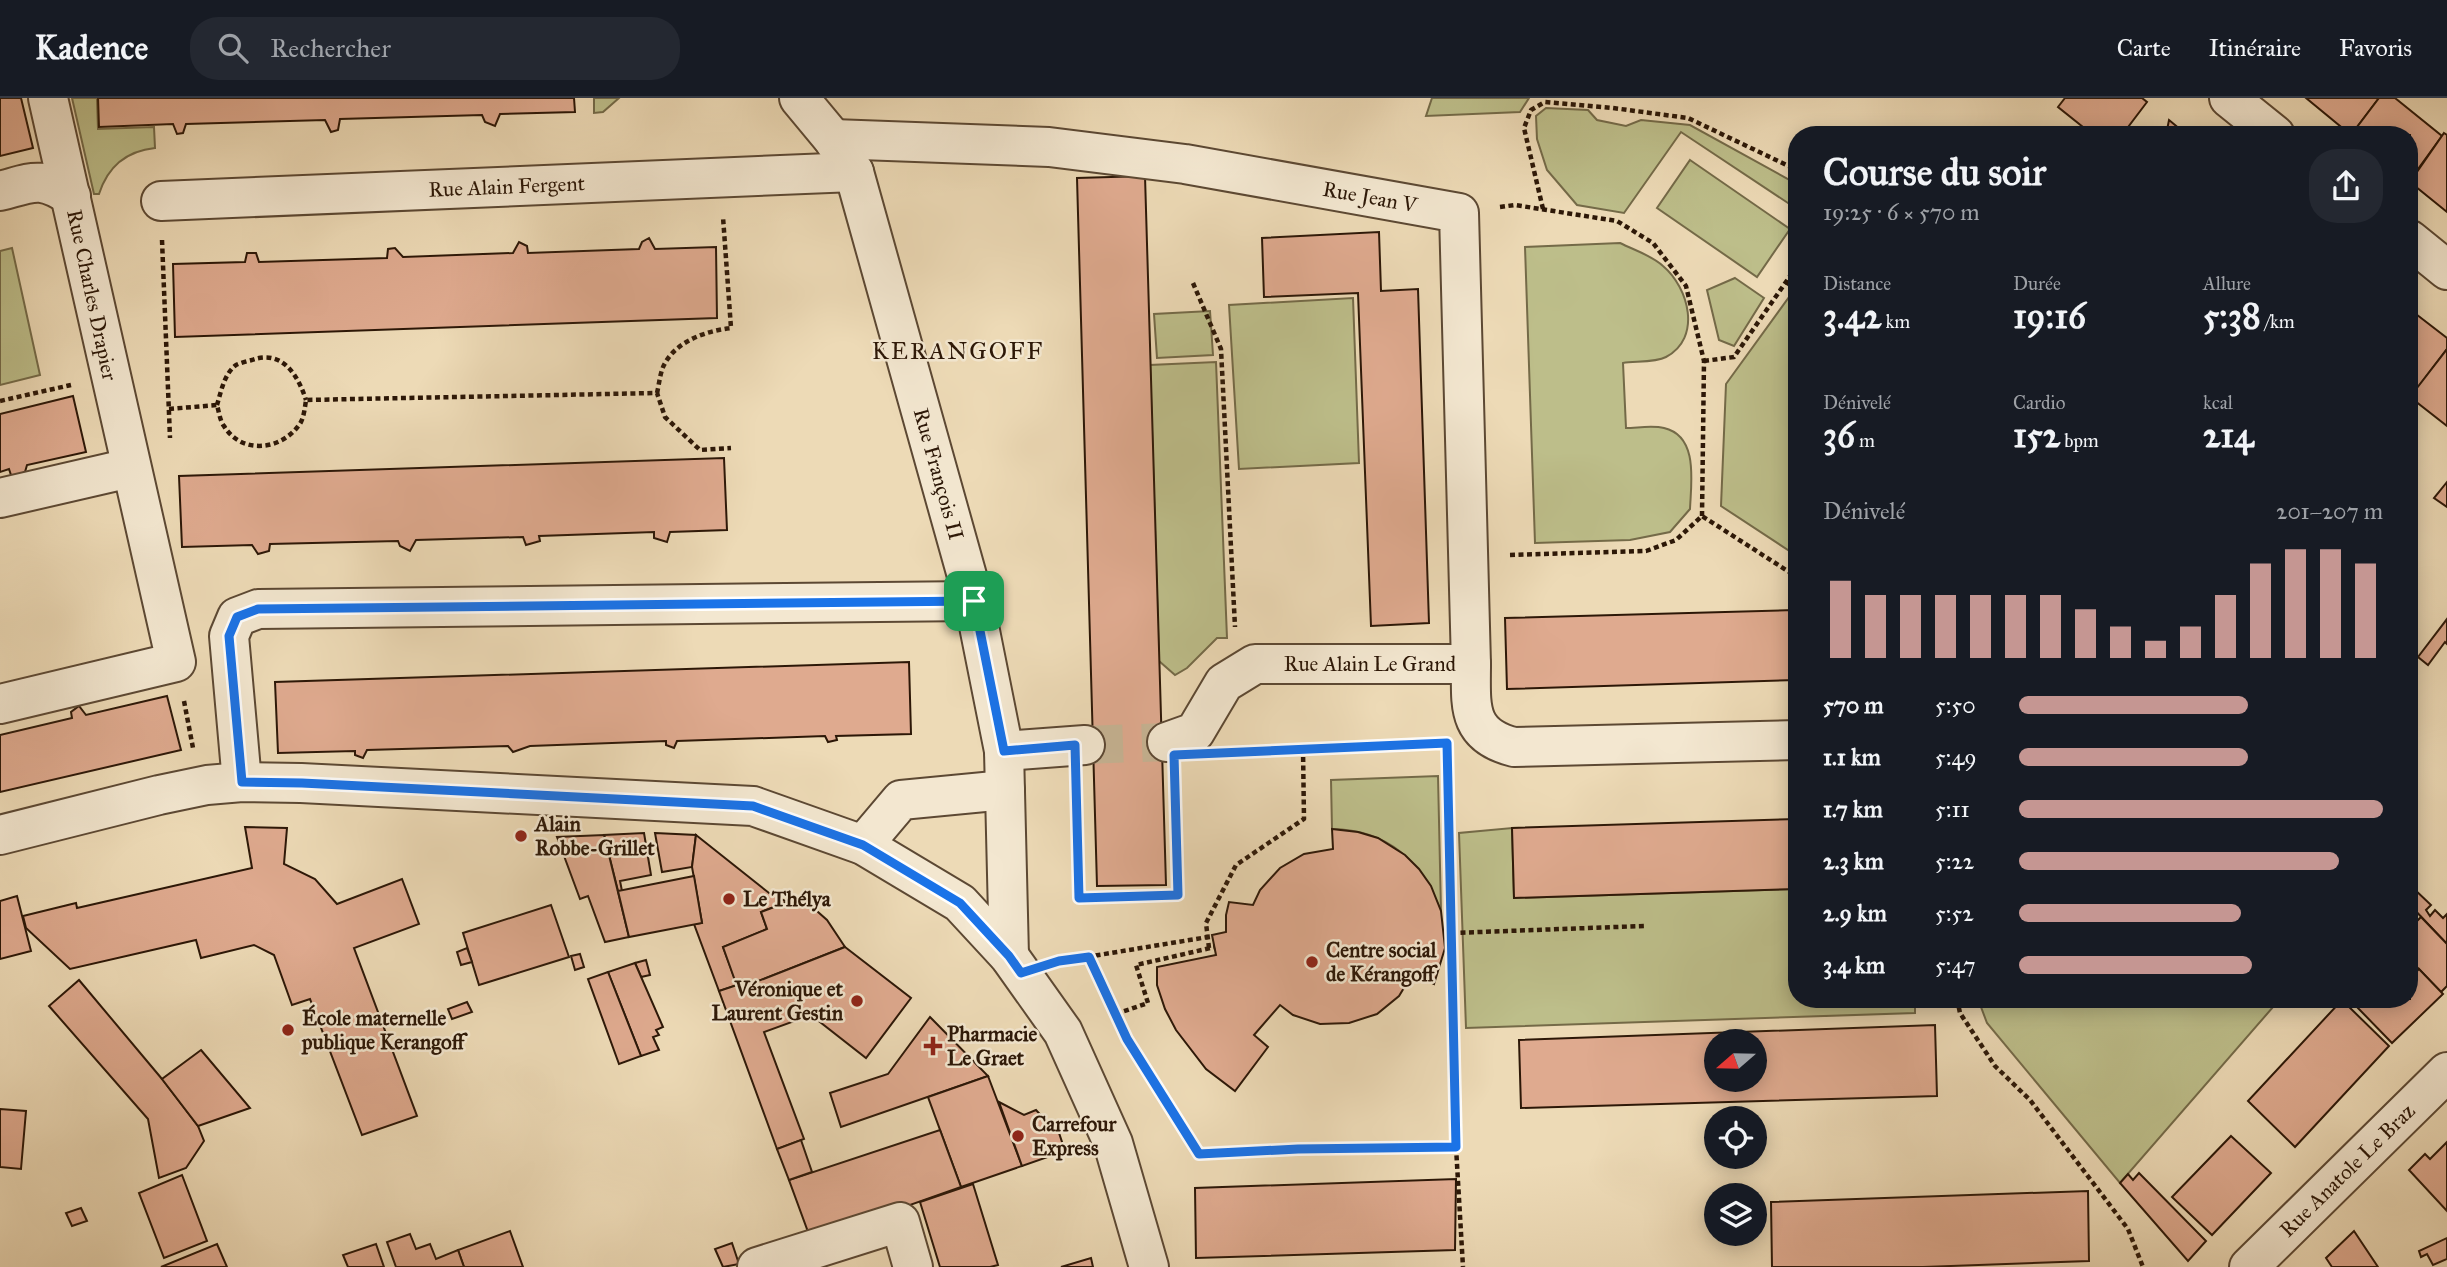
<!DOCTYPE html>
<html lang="fr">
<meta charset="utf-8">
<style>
:root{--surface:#171b24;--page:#242831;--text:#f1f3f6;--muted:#9ea1a6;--line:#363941;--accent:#c59692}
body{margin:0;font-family:"IM FELL Great Primer",serif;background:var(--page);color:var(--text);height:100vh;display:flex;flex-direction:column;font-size:26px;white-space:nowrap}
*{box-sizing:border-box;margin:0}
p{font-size:23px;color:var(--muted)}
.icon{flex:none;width:38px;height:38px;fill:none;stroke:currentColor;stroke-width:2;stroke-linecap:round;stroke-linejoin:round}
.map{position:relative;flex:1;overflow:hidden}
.sheet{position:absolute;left:1788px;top:28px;width:630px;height:882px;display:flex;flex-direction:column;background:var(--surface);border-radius:28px;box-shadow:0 4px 18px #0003}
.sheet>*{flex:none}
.needle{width:46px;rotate:250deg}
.buttons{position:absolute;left:1704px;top:931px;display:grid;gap:14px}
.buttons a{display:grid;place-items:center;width:63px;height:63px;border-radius:50%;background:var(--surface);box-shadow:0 4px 18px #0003;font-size:35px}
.pin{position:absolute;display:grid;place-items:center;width:60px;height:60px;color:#fff;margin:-30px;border-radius:14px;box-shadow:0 4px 10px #0006}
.round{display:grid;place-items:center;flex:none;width:74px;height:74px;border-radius:28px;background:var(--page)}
.summary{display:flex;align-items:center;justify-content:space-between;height:119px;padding:0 35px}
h1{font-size:38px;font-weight:700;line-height:52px}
.metrics{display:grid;grid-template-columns:repeat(3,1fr);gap:10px;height:119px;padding:7px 35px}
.metrics div{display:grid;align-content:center}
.metrics b{font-size:35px;font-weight:700}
.metrics small{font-size:19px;font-weight:400}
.metrics p{font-size:19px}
.chart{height:196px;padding:14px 35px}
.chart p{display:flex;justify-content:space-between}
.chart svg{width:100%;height:126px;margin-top:7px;stroke:var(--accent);stroke-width:6}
ul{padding:0 35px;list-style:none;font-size:23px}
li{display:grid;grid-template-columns:112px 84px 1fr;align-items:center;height:52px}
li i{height:18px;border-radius:9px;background:var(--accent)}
header{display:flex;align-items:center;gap:42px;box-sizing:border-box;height:98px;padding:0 35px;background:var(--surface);border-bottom:2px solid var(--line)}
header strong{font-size:33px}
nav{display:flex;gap:38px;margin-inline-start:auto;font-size:24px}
.search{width:490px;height:63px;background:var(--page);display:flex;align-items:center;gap:18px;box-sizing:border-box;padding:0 24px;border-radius:28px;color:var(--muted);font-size:26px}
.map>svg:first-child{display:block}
.green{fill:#bdbe8a;stroke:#746a48;stroke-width:2}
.building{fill:#dfaa8f;stroke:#2c1707;stroke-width:2;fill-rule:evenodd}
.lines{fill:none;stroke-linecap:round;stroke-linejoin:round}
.minor-tunnel{stroke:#c6b393;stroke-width:38;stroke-dasharray:38 19;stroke-linecap:butt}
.minor-casing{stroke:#5c4833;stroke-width:42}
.path{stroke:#2c1707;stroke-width:4.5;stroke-dasharray:5 3.5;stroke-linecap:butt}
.minor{stroke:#f3e7d0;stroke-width:38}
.route-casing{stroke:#fff;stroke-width:14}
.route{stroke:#1a73e8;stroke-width:9}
.poi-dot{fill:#8f2418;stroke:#f3e7d0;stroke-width:2.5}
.labels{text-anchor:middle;stroke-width:5;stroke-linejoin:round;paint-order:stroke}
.street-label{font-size:21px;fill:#2c1707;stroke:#f3e7d0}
.poi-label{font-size:21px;font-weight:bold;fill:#2c1707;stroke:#f3e7d0;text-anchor:start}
.quarter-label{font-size:24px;letter-spacing:2px;fill:#2c1707;stroke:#f3e7d0}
</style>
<header>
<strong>Kadence</strong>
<div class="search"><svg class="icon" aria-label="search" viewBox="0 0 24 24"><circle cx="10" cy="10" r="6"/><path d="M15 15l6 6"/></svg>Rechercher</div>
<nav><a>Carte</a><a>Itinéraire</a><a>Favoris</a></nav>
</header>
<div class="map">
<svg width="2447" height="1169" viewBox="0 0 2447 1169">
<rect width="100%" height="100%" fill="#eddab6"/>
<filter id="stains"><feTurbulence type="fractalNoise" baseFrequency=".00286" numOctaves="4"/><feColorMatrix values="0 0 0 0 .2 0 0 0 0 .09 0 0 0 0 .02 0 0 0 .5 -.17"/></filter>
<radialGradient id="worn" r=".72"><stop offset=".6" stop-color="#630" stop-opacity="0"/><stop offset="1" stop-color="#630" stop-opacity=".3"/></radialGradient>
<g class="green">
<path d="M72,0H97L98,31L154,29L155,50C126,53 108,68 99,96H94Z"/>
<path d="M594,0H619L603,14L594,15Z"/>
<path d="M1432,0H1529L1520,14L1426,18Z"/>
<path d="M1546,10L1588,12L1597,22L1626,28L1641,22L1690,27L1797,86V111L1681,34L1624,115L1577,107L1547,72L1537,41L1536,18Z"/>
<path d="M1690,62L1790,131L1757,179L1657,110Z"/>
<path d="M1620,145C1634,152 1651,157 1663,168C1689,190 1702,240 1666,259C1655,265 1635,263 1623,265L1626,330C1637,330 1652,327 1664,330C1699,338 1691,385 1690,411L1670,434L1630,442L1535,445L1525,149Z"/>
<path d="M12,150L40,277L0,287V153Z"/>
<path d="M1735,180L1764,200L1734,248L1719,242L1707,192Z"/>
<path d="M1797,188V458L1721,408L1726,286Z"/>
<path d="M1353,200L1359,365L1239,371L1229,207Z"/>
<path d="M1210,213L1213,257L1157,260L1154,216Z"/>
<path d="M1216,264L1227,540H1217L1187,570L1175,577L1159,563L1150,267Z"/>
<path d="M1438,678L1441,813C1420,763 1389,732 1332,731L1331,682Z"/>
<path d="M1512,730L1514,800L1797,791V901H1915V915L1466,930L1459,735Z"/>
<path d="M1978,901H2280L2120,1085L1987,925Z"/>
</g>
<g class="building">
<path d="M0,0H21L33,50L0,58Z"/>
<path d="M98,0H574L575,14L500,16L495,28L485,24L482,17L340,21L338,32L331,34L325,22L186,26L183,35L177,36L173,26L99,29Z"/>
<path d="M2065,0H2142L2147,4L2122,37H2093L2058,9Z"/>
<path d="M2306,0H2379L2351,37Z"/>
<path d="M2379,0H2395L2442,38L2410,82V37H2351Z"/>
<path d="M2169,22L2187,37H2166Z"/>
<path d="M2444,35L2447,37V114L2410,84Z"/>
<path d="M1145,78L1166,787L1097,788L1077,80Z"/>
<path d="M1379,134L1381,193L1418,191L1429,525L1371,528L1358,195L1264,199L1262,140Z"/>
<path d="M649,140L655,151L716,149L717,220L175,239L173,166L245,164L247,155H256L259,164L387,160L388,151L395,150L403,159L513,155L519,144L527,148L528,155L639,151L642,144Z"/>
<path d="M2412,213L2447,240V251L2410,300V216Z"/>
<path d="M2447,251V328L2410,299Z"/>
<path d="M73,298L86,354L27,367L25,374L17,378L11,377L9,371L0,374V316Z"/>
<path d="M724,360L727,432L670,434L667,444L654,440V434L539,438L540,443L526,447L523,439L416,442L410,453L400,448L398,443L270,446L269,453L258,456L252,447L182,449L179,378Z"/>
<path d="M2447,384V409L2434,400Z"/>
<path d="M1794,512L1796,582L1507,591L1505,520Z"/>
<path d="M2447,521V546L2445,544L2428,567L2418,559Z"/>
<path d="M909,564L911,636L836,638L837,642L828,644L825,638L677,643L674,650L666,647V643L530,648L513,654L508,648L367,652L363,660L355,657V653L278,655L275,584Z"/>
<path d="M167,598L181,652L0,694V637L72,620L71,614L79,608L86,617Z"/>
<path d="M1797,721V791L1514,800L1512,730Z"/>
<path d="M245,729L287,730L284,766L315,781L337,806L402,781L419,826L354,850L417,1018L362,1037L310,901L292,907L274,857L254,847L201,860L196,842L70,871L26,830L23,818L76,805L77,810L252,770Z"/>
<path d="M1332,731L1358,734L1378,740L1405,757L1419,771L1431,788L1441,813L1445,850L1434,886L1413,875L1399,898L1377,916L1349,925L1320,926L1293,917L1280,907L1254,937L1268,949L1235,993L1206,971L1176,932L1165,911L1157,887V869L1216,857L1212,837L1226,834V817L1229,804L1253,807L1260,792L1280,770L1304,756L1333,751Z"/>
<path d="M644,735L651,777L620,783L622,793H618L604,737Z"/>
<path d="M655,735L696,737L692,769L662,774Z"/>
<path d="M604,737L629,839L605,844L588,798L580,801L557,739Z"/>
<path d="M696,737L769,795L787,804L761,814L767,831L723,849L737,887L719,893L694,826L702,825L692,769Z"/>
<path d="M694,778L702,825L629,839L618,793Z"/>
<path d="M2412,789L2431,807L2426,812L2430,818L2435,812L2443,820L2447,816V846L2410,807V791Z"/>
<path d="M17,798L31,853L0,861V803Z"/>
<path d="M801,799L827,822L845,849L738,891L723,849L767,831L761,814Z"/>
<path d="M551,807L569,859L479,887L463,835Z"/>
<path d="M2421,819L2447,846V888L2441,894L2410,862V830Z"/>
<path d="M845,849L911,900L866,960L811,917L764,934L804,1041L777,1051L719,893L737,887L738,891Z"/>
<path d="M467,850L472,864L461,867L457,854Z"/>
<path d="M580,856L584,869L575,872L571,858Z"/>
<path d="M646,862L650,877L641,879L635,865Z"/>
<path d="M635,865L663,929L656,932L659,937L653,939L659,952L641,958L608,874Z"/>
<path d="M2419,871L2443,896L2392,945L2355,907L2361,901H2410V872L2414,876Z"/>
<path d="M608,874L641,958L619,966L588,881Z"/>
<path d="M79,882L162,981L198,1028L204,1043L186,1070L159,1080L148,1021L49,908Z"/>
<path d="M2342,902L2389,948L2295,1049L2248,1003Z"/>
<path d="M467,904L472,914L452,921L448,911Z"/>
<path d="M930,919L988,978L841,1029L830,995L888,976Z"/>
<path d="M1935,927L1937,998L1521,1010L1519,942ZM1717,943H1755V982H1717Z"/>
<path d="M201,952L250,1010L198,1028L162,981Z"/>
<path d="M988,978L1022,1068L961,1089L928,999Z"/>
<path d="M999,1004L1024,1017L1036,1012L1048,1025L1055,1023L1065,1053L1022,1068Z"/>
<path d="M0,1011L26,1013L21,1071L0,1069Z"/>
<path d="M940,1032L961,1089L811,1142L789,1082Z"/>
<path d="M2231,1038L2271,1075L2212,1137L2172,1099Z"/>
<path d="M801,1042L812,1074L789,1082L777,1051Z"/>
<path d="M2447,1044V1113L2409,1072L2425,1056L2430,1061Z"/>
<path d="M2139,1075L2206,1143L2188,1163L2120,1085L2128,1076L2133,1082Z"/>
<path d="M182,1077L207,1143L164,1160L139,1095Z"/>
<path d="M1456,1081L1455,1152L1196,1160L1195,1090Z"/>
<path d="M973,1086L998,1167L990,1169H940L920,1104Z"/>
<path d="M2088,1093L2089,1163L1923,1169H1772L1771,1104Z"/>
<path d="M81,1110L87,1123L72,1128L66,1115Z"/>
<path d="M510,1133L523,1169H464L458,1152Z"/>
<path d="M2354,1133L2378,1169H2332L2326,1160Z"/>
<path d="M410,1136L416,1151L430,1146L436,1161L458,1152L464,1169H396L387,1144Z"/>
<path d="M2447,1140V1161L2433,1167L2427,1156L2421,1159L2419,1153Z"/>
<path d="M732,1145L739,1166L723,1169L715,1151Z"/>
<path d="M217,1146L227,1169H161Z"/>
<path d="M376,1146L384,1169H348L343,1157Z"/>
<path d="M1091,1160L1093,1169H1061Z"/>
</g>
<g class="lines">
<path class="minor-tunnel" d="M1085,647L1167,644"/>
<defs>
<g id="minor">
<path id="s1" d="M799,0L833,41L854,74L974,503L1004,653L1009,858"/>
<path d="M2229,0L2275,37"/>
<path id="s2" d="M833,41L1049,49L1185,66L1459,115L1471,566"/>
<path d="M0,93C34,84 40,78 71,98"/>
<path id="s3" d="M161,103L854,74"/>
<path d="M2410,142L2447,172"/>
<path d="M0,400L130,370"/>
<path d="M0,606L176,564L48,0"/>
<path id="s4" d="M1167,644L1195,634L1224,585L1255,566H1471C1471,607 1466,637 1514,649L1797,642"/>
<path d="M1004,653L1085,647"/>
<path d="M242,684L229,538L237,519L258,511L974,503"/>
<path d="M0,737L159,697L207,687L242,684L301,685L753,708L863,747L960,805L1009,858L1063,934L1113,1045L1149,1169"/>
<path d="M863,747L901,702L1005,692"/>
<path d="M757,1169L900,1124L913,1169"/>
<path id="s5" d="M2249,1169L2447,974"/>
</g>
</defs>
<use href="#minor" class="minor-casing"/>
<g class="path">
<path d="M1500,109L1515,107L1617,123L1653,145L1686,188L1704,263L1702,418"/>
<path d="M1543,111L1524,30L1531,12L1545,4L1613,10L1688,20L1797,72"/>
<path d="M162,142L170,340"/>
<path d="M1786,184L1797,192"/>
<path d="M1193,185L1221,251L1235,529"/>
<path d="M1704,263L1734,259L1797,168"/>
<path d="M657,295C659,287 660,275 664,267C676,243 706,233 731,230L723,119"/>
<path d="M0,303L71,287"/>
<path d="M217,307C221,294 224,276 236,267C240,265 247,263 252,262C282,251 298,277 306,302"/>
<path d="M169,311L217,307C219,314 220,323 224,328C242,358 284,352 301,324C304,318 305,309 306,302L657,295L665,319L700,352L731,350"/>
<path d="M1510,457L1646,453L1676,442L1702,418L1797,479"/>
<path d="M184,603L193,650"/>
<path d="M1229,654L1441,646"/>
<path d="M1076,686L1079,800L1178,797L1174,683"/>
<path d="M1452,835L1644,828"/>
<path d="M1209,850L1206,825L1236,767L1304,721L1303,651"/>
<path d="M1089,859L1127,941L1199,1056L1298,1051L1456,1049L1447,655"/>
<path d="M1062,863L1208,839"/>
<path d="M1957,901L1960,915L1995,968L2030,1002L2128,1131L2143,1169"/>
<path d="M1116,916L1148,905L1136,867L1215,849"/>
<path d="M1456,1049L1463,1169"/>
</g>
<use href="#minor" class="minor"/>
</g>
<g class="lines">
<defs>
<path id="route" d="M974,503L1004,653L1075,647L1079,800L1178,797L1174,657L1447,645L1456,1049L1298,1051L1199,1056L1127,941L1089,859L1059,863L1021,875L1009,858L960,805L863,747L753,708L302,685L242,684L229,538L237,519L258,511Z"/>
</defs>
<use href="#route" class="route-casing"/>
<use href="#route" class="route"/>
</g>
<g class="poi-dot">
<circle cx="521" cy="738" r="7"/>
<circle cx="729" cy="801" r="7"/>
<circle cx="1312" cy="864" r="7"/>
<circle cx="857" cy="903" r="7"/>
<circle cx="288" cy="932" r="7"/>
<path d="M929.5 937.5h7v7h7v7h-7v7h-7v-7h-7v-7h7z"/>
<circle cx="1018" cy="1038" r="7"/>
</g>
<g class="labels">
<g class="street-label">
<text dy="7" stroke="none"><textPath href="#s3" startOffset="346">Rue Alain Fergent</textPath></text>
<text dy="7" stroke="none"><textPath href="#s2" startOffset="541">Rue Jean V</textPath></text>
<text transform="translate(92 197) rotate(78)" y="7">Rue Charles Drapier</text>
<text dy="7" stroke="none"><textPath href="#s1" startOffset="406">Rue François II</textPath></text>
<text dy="7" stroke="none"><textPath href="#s4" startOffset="238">Rue Alain Le Grand</textPath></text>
<text dy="7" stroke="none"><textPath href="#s5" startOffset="138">Rue Anatole Le Braz</textPath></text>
</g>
<g class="poi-label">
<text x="535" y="733">Alain<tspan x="535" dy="24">Robbe-Grillet</tspan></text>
<text x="743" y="808">Le Thélya</text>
<text x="1326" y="859">Centre social<tspan x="1326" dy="24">de Kérangoff</tspan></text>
<text x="843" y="898" text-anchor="end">Véronique et<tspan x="843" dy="24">Laurent Gestin</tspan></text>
<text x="302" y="927">École maternelle<tspan x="302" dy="24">publique Kerangoff</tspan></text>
<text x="947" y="943">Pharmacie<tspan x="947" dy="24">Le Graet</tspan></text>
<text x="1032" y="1033">Carrefour<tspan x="1032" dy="24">Express</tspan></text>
</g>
<g class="quarter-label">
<text x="958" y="261">KERANGOFF</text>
</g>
</g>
<rect width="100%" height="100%" filter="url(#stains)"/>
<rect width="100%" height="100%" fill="url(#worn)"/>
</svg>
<div class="buttons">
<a><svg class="needle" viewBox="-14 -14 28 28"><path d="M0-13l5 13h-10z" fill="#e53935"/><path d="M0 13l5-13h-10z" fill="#9ea1a6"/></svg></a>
<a><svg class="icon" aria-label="locate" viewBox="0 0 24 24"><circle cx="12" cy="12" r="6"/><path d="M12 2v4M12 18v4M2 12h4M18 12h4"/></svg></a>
<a><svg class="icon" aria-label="layers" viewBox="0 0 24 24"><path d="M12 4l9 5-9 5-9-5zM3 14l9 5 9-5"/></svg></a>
</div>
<div class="pin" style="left:974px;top:503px;background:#1e9e55"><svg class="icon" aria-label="arrive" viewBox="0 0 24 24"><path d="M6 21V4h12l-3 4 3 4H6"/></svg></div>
<section class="sheet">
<div class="summary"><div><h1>Course du soir</h1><p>19:25 · 6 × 570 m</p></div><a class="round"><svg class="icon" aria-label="share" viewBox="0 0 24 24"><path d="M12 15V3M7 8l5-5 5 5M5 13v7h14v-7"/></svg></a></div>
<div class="metrics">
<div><p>Distance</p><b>3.42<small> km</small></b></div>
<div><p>Durée</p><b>19:16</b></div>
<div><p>Allure</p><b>5:38<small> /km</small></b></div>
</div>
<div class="metrics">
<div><p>Dénivelé</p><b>36<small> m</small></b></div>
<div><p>Cardio</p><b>152<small> bpm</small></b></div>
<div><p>kcal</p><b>214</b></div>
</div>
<div class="chart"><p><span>Dénivelé</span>201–207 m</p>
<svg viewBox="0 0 160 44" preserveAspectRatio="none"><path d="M5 44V17M15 44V22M25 44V22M35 44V22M45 44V22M55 44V22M65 44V22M75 44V27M85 44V33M95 44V38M105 44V33M115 44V22M125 44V11M135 44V6M145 44V6M155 44V11"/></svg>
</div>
<ul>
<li><b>570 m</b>5:50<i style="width:63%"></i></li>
<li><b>1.1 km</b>5:49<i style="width:63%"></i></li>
<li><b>1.7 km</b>5:11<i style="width:100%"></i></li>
<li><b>2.3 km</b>5:22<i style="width:88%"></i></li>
<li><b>2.9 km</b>5:52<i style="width:61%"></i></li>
<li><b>3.4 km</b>5:47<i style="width:64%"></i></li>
</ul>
</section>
</div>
